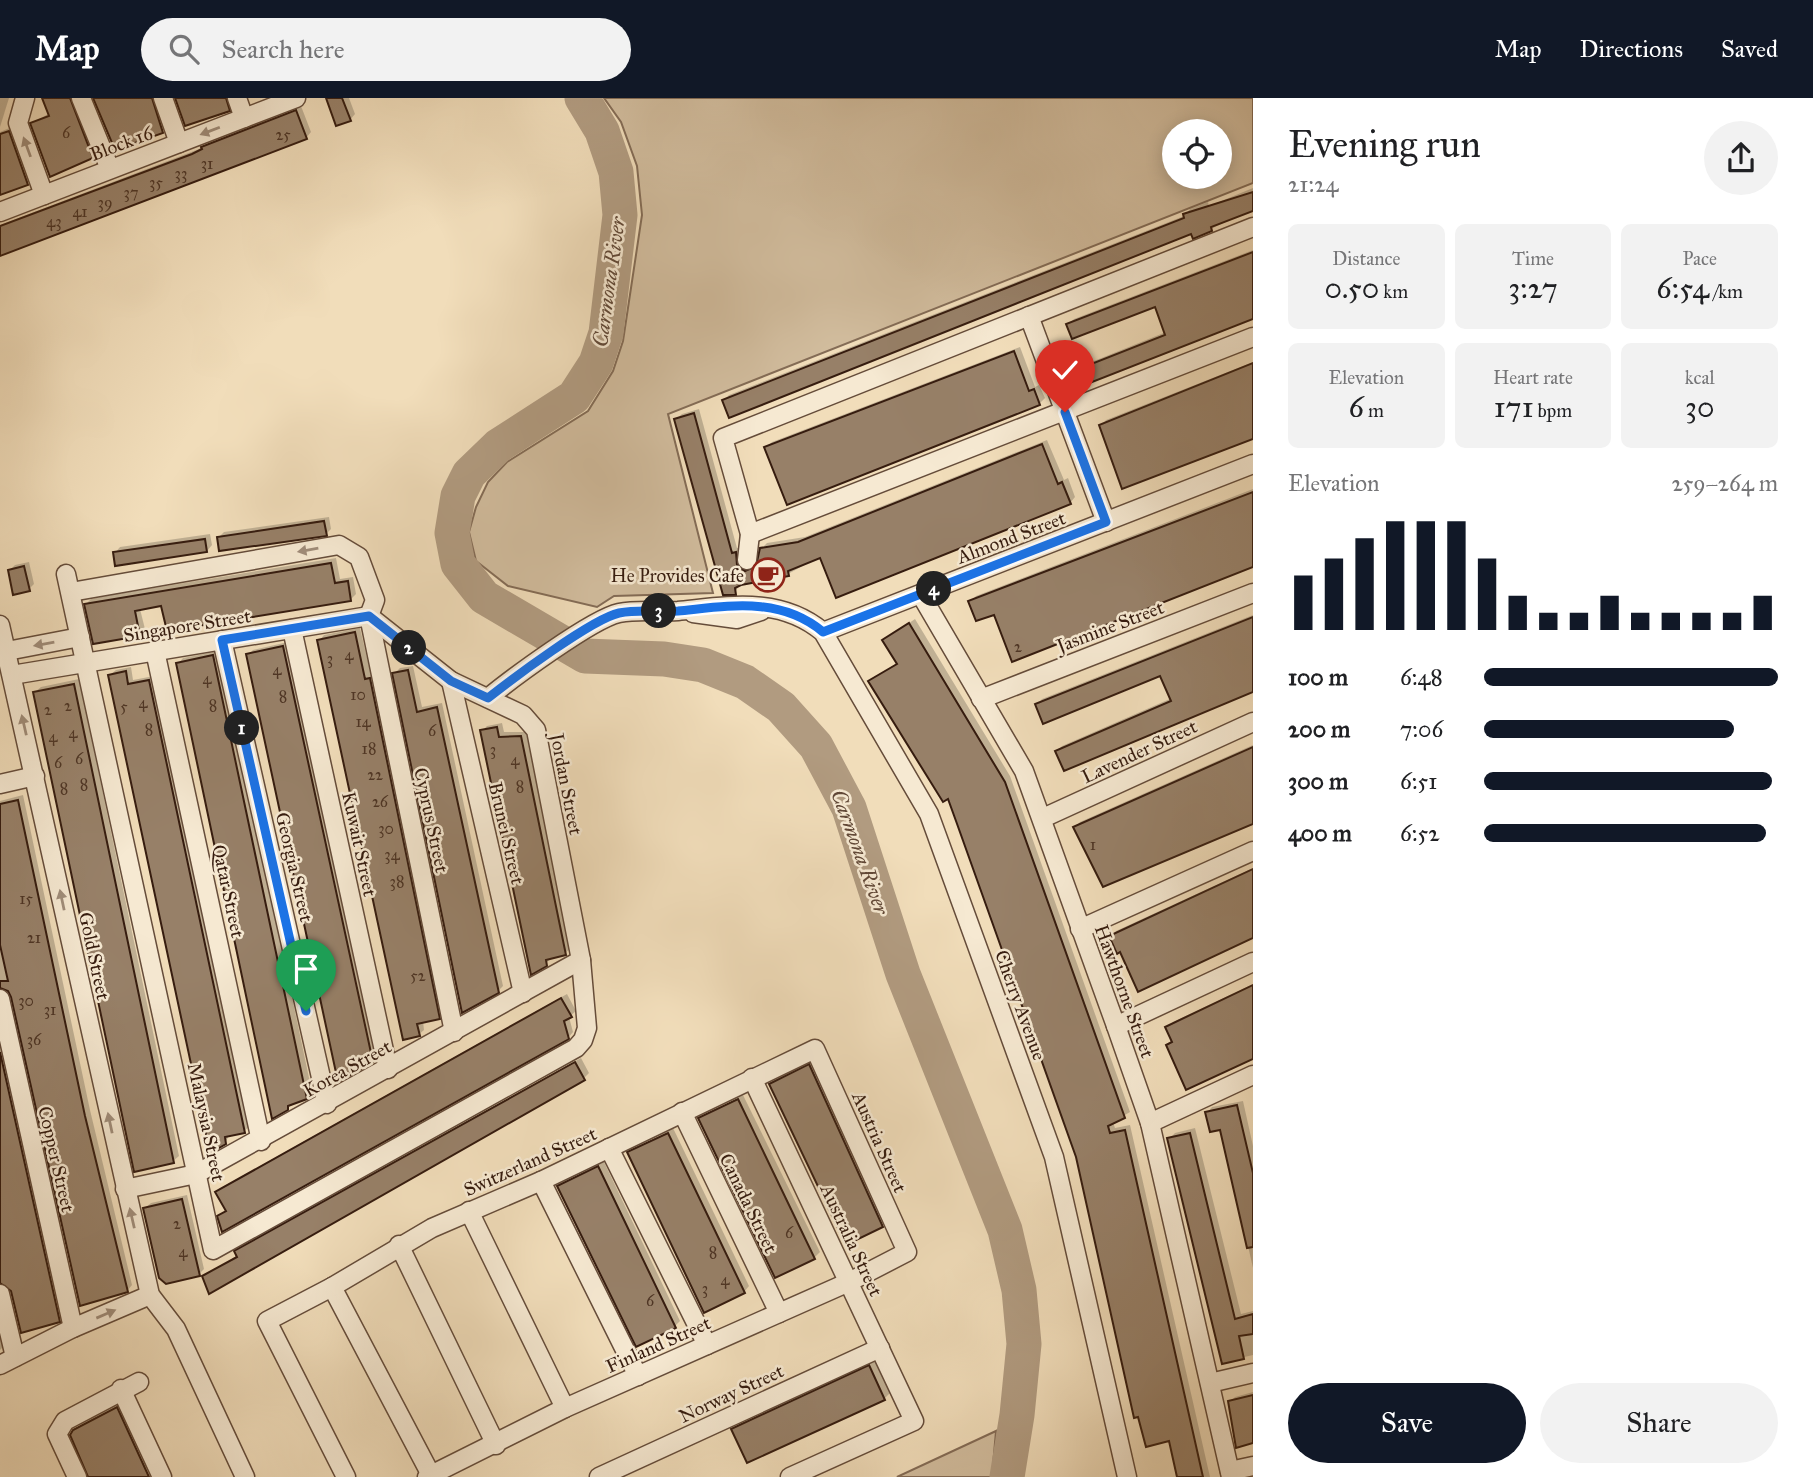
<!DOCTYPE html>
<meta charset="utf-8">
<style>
:root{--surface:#fff;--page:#f2f2f2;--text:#202124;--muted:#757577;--accent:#111827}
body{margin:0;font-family:"IM FELL Great Primer",serif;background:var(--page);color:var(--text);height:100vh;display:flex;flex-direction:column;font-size:26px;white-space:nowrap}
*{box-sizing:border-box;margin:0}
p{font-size:23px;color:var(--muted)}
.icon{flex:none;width:38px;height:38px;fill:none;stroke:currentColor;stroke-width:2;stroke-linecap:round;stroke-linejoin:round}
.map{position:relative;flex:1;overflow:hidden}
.drawer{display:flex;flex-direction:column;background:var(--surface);width:560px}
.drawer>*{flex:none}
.tools{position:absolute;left:1162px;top:21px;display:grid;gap:14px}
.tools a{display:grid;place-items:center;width:70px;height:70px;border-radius:50%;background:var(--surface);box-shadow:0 4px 18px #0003;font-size:35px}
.pin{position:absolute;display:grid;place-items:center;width:60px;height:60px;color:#fff;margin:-72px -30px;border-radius:50% 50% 50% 0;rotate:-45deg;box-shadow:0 0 7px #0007}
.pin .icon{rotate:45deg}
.km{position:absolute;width:35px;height:35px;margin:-18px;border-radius:50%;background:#222;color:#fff;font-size:19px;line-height:35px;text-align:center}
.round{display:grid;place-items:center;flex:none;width:74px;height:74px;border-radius:37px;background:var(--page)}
.overview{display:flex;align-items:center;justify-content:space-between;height:119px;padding:0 35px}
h1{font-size:38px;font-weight:600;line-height:52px}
.stats{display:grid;grid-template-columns:repeat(3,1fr);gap:10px;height:119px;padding:7px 35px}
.stats div{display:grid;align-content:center;border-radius:10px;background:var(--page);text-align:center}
.stats b{font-size:30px;font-weight:600}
.stats small{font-size:19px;font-weight:400}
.stats p{font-size:19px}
.chart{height:196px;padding:14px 35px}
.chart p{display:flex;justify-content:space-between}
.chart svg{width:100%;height:126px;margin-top:7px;stroke:var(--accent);stroke-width:6}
.action{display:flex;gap:14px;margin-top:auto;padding:14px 35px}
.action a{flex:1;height:80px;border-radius:42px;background:var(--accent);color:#fff;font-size:28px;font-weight:600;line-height:80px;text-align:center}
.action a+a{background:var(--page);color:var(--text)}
ul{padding:0 35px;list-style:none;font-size:23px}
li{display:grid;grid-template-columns:112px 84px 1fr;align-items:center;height:52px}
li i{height:18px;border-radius:9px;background:var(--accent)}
header{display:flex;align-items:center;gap:42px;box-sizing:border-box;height:98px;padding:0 35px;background:var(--accent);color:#fff}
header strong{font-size:33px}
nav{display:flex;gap:38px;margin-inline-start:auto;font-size:24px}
.search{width:490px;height:63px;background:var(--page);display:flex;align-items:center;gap:18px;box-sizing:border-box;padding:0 24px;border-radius:38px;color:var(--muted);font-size:26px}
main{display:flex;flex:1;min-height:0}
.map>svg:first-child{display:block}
.green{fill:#d1bc9d;stroke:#846c56;stroke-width:2;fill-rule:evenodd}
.shadow{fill:#0003}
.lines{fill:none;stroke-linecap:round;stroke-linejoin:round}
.river{stroke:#b19b80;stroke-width:35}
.building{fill:#978068;stroke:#361c0f;stroke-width:2}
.minor-casing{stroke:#654c3a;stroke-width:21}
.minor{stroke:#f6e9d2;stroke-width:18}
.oneway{fill:#a08d7a}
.route-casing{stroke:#fff;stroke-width:14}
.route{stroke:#1a73e8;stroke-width:9}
.labels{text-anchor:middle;stroke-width:5;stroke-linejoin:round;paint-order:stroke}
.number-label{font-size:16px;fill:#4e3525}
.street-label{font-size:19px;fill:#361c0f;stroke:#f6e9d2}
.poi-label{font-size:19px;fill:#361c0f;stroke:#f6e9d2;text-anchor:end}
.water-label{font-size:21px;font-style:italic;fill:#614837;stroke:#f6e9d2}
</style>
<header>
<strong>Map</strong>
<div class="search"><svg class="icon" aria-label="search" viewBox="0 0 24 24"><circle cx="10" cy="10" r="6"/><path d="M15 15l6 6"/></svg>Search here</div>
<nav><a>Map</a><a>Directions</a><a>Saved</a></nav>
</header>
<main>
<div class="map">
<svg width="1253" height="1379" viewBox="0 0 1253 1379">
<rect width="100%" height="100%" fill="#f1ddba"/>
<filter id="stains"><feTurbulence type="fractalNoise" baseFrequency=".00286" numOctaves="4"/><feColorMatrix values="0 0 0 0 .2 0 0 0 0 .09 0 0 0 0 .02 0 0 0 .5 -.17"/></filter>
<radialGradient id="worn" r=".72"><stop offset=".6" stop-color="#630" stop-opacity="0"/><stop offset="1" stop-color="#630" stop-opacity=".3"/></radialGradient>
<g class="green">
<path d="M604,0H1253V85L668,316L713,495L614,498L597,509L508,488L476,463L469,434L476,409L488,384L507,364L588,313L613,273L623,243L642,117L637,68L621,24ZM1220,33V79H1174V33Z"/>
<path d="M996,1333L992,1379H897Z"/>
</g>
<g class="shadow">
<path d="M0,0H9L0,29Z"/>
<path d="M44,0H76L98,53L92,58L32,25L50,15Z"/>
<path d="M95,0H158L168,28L162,33Z"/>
<path d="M328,0H349L355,16L350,22Z"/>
<path d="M301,8L311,34L306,40L0,156V127L199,51L209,44Z"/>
<path d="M14,28L33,80L27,85L0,96V34Z"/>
<path d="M1253,90V110L1211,131L1191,134L724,302L729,297L1184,118L1190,111L1208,104L1209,108Z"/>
<path d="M1253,152V218L1078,272L1084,267L1166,234L1156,207L1068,226L1074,221Z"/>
<path d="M1020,249L1035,289L1039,287L1045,300L1039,306L766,349L772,344Z"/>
<path d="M1253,264V339L1101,328L1106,322Z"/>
<path d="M699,311L737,450H741L751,469L759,465L761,451L767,445L805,439L1047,342L1064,382L1068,380L1075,399L1070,405L821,458L788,476L740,485L735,495L676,321L682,316Z"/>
<path d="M1253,391V467L995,514L970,504L976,498Z"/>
<path d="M329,419L331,431L326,436L218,440L224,434Z"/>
<path d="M210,436L212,447L207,453L115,455L120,449Z"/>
<path d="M336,460L340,481L353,479L356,496L351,501L163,506L140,511L145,531L139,536L86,506L91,501L117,496Z"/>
<path d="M29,464L34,486L29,491L10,472L15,467Z"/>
<path d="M1253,517V592L1057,653L1062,648L1172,600L1161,576L1037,607L1042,601Z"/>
<path d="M915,521L1010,678L1130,1014L1113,1024L1115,1030L1130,1027L1210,1379H1179L1170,1341L1078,1059L949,698L871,583L898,564L884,542Z"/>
<path d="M360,530L371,577L375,576L444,914L439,919L423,923L424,932L418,937L319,543L324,537Z"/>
<path d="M288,544L378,957L372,963L248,557L253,552Z"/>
<path d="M219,553L312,994L287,1010L178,566L183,560Z"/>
<path d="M413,568L422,609L442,605L503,888L498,893L394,576L400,570Z"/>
<path d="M131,569L133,582L154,578L250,1028L244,1033L230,1036L225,1045L110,577L116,572Z"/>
<path d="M79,581L179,1058L173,1063L35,594L41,589Z"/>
<path d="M502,625L504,634H526L571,850L565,855L551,859L546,866L482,633L487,628Z"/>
<path d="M1253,647V724L1075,729L1080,724Z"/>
<path d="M23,697L90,1012L132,1187L127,1193L13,898L5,889H0V703Z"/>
<path d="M1253,770V838L1121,852L1111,839L1116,833Z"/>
<path d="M1253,886V959L1168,948L1173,942L1167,930L1173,924Z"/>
<path d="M567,896L576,913L569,919L573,934L568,940L219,1119L227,1111L217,1094L223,1089Z"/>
<path d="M0,926L65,1217L59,1222L0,1184Z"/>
<path d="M581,960L589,975L584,980L204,1179L238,1157L236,1154L241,1148Z"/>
<path d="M815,962L888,1122L882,1128L771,986Z"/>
<path d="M743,997L820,1154L814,1160L700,1021Z"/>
<path d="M1243,1003L1253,1048V1170L1221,1030L1207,1015L1212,1009Z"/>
<path d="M673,1030L749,1188L744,1194L629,1055Z"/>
<path d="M1195,1030L1241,1216L1253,1213V1257L1223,1264L1169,1041L1175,1035Z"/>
<path d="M604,1064L680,1223L675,1228L559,1088Z"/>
<path d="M187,1097L204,1171L199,1176L145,1110L151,1105Z"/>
<path d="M0,1219L6,1246L0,1252Z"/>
<path d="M875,1263L890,1295L884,1301L733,1331L739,1326Z"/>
<path d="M1253,1294V1343L1230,1304L1235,1299Z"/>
<path d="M125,1301L166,1379H88L89,1375L74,1333L84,1323Z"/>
</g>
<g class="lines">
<path class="river" d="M582,0L602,33L616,74L620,117L606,235L596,265L574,299L498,348L469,376L458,398L452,435L458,466L484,499L585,558L664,561L703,567L745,584L781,609L816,648L849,710L903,876L1005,1132L1019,1192L1024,1246L1017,1317L1007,1379"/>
</g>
<g class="building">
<path d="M42,0H70L93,60L50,79L30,25L49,18Z"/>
<path d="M93,0H152L163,35L115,52Z"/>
<path d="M175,0H226L230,13L185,28Z"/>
<path d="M326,0H342L351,23L336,28Z"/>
<path d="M296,12L307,41L0,158V128L192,56L202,51L201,49Z"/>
<path d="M9,33L28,87L0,97V36Z"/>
<path d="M1253,94V113L1211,129L1212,133L1193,141L1191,136L729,320L722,302L1184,120L1183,116Z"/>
<path d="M1253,154V221L1082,288L1076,272L1165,237L1155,209L1072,241L1066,226Z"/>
<path d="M1014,253L1029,293L1034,291L1040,307L787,407L764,349Z"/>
<path d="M1253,265V341L1122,391L1099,327Z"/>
<path d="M694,315L732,455L736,454L737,467L745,473L756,468L760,450L798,444L1042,346L1058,386L1062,384L1071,406L836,500L820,460L788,473L789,478L741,487L735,490L736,497H723L674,321Z"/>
<path d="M1253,394V469L1012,564L994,517L976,523L968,503Z"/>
<path d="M324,423L327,438L219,453L217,439Z"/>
<path d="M205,441L207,454L115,468L113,454Z"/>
<path d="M331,465L335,485L348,483L351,503L167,533L161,508L135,513L140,538L93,546L84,506Z"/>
<path d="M24,468L30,493L13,497L8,472Z"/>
<path d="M1253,519V594L1064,673L1055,653L1171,603L1160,578L1043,626L1035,606Z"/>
<path d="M909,525L1005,684L1125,1020L1108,1028L1110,1035L1125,1032L1203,1379H1177L1169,1343L1146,1349L1138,1319L1134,1320L1076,1059L956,723L948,701L943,704L868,583L897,566L882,542Z"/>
<path d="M355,534L365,581L370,580L440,921L417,926L420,938L403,942L317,542Z"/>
<path d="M283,548L373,964L338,984L246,556Z"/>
<path d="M213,557L307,1001L288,1008V1012L272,1021L176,565Z"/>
<path d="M408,572L417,614L437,609L499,895L462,915L392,575Z"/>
<path d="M126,573L128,586L149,582L245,1035L225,1039L226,1046L210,1055L108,577Z"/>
<path d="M74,586L174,1065L134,1074L33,594Z"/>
<path d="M497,629L499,639L521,638L566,857L546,862L547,868L531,877L480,632Z"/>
<path d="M1253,649V726L1103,789L1073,729Z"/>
<path d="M18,702L85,1018L128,1194L80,1208L11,899L8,893L0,890V883H8L0,847V706Z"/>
<path d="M1253,771V840L1138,894L1120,854L1117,856L1109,838Z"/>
<path d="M1253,887V961L1186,992L1166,947L1172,944L1165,929Z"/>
<path d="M561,900L572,919L564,923L569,941L222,1134L217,1118L226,1113L215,1094Z"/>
<path d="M0,954L60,1224L21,1235L11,1193L0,1185Z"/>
<path d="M575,964L585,982L209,1196L202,1178L237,1159L234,1153Z"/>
<path d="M809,966L883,1129L846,1147L769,986Z"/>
<path d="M738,1001L815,1161L775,1180L698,1020Z"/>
<path d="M1237,1007L1253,1075V1149L1247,1150L1220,1032L1210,1034L1205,1014Z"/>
<path d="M668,1035L745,1195L704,1215L627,1054Z"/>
<path d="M1190,1035L1235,1221L1253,1216V1236L1239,1238L1244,1261L1222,1266L1167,1040Z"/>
<path d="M598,1068L676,1230L636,1249L557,1088Z"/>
<path d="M182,1101L200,1178L166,1186L159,1180L143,1110Z"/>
<path d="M869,1267L885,1302L747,1365L731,1331Z"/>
<path d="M1253,1297V1345L1236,1350L1228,1303Z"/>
<path d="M117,1309L149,1379H88L70,1337L73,1332Z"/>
</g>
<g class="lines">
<defs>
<g id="minor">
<path d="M25,0L18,25L44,97"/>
<path d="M81,0L110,71"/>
<path d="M163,0L179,45"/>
<path d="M237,0L244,20"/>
<path d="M0,114L296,0"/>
<path d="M1029,218L1106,424"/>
<path d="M750,436L1253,239"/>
<path d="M747,462L750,436L723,340L1253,129"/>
<path d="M66,476L213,1152L576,950L583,942L587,930L581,862L536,632L523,617L451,583L369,518"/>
<path d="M71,494L339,447L359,459L375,502L369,518"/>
<path d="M921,497L1024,673L1116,928L1150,1025L1231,1379"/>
<path d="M693,515L737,521L761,513"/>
<path d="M369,518L454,934"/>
<path d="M0,527L150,1197L176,1231L245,1379"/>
<path d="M292,531L388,971"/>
<path d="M823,534L1253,366"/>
<path d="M222,542L327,1006"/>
<path d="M7,553L80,539"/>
<path d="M155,553L261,1043"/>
<path d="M12,577L369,518"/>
<path d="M451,583L523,895"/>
<path d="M488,600C511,581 592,521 619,515C638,511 659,514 678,513C729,508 780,498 823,534L929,716L1054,1059L1127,1379"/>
<path d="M981,601L1253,495"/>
<path d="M0,686L35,678"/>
<path d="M1043,720L1253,624"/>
<path d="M1080,831L1253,753"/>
<path d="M0,901L73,1230"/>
<path d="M1116,928L1253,864"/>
<path d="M752,980L914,1323L790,1379"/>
<path d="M682,1014L779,1215"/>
<path d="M1150,1025L1253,977"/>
<path d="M609,1050L707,1247"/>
<path d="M541,1083L638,1278"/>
<path d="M125,1091L196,1076L581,862"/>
<path d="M469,1113L565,1310"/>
<path d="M399,1147L496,1347"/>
<path d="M332,1189L431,1377"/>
<path d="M0,1196L15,1259"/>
<path d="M0,1267L73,1230L150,1197"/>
<path d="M1210,1285L1253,1275"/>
<path d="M121,1291L162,1379"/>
<path d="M1230,1373L1253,1368"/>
<path d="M77,1379L57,1336L65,1323L139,1284"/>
<path d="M346,1379L267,1223L332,1189L432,1130L541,1083L815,951L907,1154L849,1184L565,1310L427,1379"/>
<path d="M599,1379L880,1250"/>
</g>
</defs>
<use href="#minor" class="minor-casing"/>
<use href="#minor" class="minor"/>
</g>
<defs><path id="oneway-solid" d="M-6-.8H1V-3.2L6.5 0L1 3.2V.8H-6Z" transform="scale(1.75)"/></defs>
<g class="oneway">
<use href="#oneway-solid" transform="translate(210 33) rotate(159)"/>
<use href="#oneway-solid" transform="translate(27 49) rotate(-110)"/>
<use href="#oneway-solid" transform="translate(308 452) rotate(170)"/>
<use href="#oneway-solid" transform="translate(44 546) rotate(170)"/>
<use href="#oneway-solid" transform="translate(24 627) rotate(-103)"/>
<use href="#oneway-solid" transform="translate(62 802) rotate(-102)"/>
<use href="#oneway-solid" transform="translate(110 1025) rotate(-102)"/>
<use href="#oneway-solid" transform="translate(132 1120) rotate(-103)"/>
<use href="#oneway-solid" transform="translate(106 1216) rotate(-23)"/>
</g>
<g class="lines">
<defs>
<path id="route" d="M306,913L222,542L369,518L451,583L488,600C512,581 592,521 619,515C638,511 659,514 678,513C729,508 780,498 823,534L1106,424L1065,314"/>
</defs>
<use href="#route" class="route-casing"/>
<use href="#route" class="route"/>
</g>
<defs>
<symbol id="cafe-ring" viewBox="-11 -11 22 22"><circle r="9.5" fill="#f6e9d2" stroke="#8f2418" stroke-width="1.5"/><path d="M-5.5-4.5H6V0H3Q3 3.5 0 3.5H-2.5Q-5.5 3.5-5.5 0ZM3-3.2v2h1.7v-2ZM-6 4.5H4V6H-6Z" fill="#8f2418"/></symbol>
</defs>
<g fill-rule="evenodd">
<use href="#cafe-ring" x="749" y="458" width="38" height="38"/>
</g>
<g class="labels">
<g class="number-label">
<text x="66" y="40">6</text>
<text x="283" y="42">25</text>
<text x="207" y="71">31</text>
<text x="181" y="81">33</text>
<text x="156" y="90">35</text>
<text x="131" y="100">37</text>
<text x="105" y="110">39</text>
<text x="80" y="119">41</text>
<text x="54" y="129">43</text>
<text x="1018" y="554">2</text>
<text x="349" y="562">4</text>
<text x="330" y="566">3</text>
<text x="277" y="577">4</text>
<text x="207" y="586">4</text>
<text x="358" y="602">10</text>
<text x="283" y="604">8</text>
<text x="143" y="610">4</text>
<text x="68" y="613">2</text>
<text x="213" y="613">8</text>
<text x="124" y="614">5</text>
<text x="48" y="617">2</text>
<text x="363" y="629">14</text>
<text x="149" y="637">8</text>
<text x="432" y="638">6</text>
<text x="73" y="640">4</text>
<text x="53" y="644">4</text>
<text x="369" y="656">18</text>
<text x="493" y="657">3</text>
<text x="79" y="666">6</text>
<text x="515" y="667">4</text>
<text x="58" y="670">6</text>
<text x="375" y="682">22</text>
<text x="84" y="692">8</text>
<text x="520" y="694">8</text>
<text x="64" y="696">8</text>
<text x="380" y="709">26</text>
<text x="386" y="736">30</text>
<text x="1093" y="752">1</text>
<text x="392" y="762">34</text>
<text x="397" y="789">38</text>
<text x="26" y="806">15</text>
<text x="34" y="845">21</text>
<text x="418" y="883">52</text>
<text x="26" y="908">30</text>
<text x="50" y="917">31</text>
<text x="34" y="947">36</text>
<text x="177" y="1131">2</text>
<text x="789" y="1140">6</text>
<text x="183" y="1159">4</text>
<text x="713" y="1160">8</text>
<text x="725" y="1187">4</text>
<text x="705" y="1196">3</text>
<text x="650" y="1208">6</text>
</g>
<g class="street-label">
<text transform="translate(121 45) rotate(-21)" y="7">Block 16</text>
<text transform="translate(1011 439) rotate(-21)" y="7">Almond Street</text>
<text transform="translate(187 527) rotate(-9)" y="7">Singapore Street</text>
<text transform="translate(1110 528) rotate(-21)" y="7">Jasmine Street</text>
<text transform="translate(1139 653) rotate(-25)" y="7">Lavender Street</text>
<text transform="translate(567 686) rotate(79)" y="7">Jordan Street</text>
<text transform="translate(432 722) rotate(78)" y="7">Cyprus Street</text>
<text transform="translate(507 735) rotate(77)" y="7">Brunei Street</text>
<text transform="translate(360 746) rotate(78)" y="7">Kuwait Street</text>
<text transform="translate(295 769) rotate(77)" y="7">Georgia Street</text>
<text transform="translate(229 793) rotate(78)" y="7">Qatar Street</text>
<text transform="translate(95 858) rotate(78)" y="7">Gold Street</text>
<text transform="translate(1125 893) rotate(70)" y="7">Hawthorne Street</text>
<text transform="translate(1021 907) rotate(70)" y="7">Cherry Avenue</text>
<text transform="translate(347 970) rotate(-29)" y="7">Korea Street</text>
<text transform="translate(207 1024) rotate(78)" y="7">Malaysia Street</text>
<text transform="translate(880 1044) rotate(66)" y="7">Austria Street</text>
<text transform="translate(57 1061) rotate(77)" y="7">Copper Street</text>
<text transform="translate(530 1063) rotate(-24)" y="7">Switzerland Street</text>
<text transform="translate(749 1105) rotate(64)" y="7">Canada Street</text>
<text transform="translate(852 1142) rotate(65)" y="7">Australia Street</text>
<text transform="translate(658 1246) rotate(-24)" y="7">Finland Street</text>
<text transform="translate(731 1295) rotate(-25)" y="7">Norway Street</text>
</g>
<g class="poi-label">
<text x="744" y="484">He Provides Cafe</text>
</g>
<g class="water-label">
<text transform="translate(609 184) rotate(-82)" y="7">Carmona River</text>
<text transform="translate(860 754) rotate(70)" y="7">Carmona River</text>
</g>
</g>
<rect width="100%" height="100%" filter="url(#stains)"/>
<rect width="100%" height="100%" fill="url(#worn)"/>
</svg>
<div class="tools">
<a><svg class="icon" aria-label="locate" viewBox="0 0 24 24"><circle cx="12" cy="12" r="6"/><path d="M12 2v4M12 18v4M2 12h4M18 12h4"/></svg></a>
</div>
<div class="pin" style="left:306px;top:913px;background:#1e9e55"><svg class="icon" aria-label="arrive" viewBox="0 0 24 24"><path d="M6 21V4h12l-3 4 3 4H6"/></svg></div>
<div class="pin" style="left:1065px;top:314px;background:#d93025"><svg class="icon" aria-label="check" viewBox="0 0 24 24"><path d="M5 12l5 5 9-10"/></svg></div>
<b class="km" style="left:242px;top:630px">1</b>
<b class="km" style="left:409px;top:550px">2</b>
<b class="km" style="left:659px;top:513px">3</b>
<b class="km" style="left:934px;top:491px">4</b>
</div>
<section class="drawer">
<div class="overview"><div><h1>Evening run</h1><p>21:24</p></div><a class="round"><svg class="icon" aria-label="share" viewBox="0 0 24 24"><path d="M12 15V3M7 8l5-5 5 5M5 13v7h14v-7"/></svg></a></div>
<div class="stats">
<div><p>Distance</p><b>0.50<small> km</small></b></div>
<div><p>Time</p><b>3:27</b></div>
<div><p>Pace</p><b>6:54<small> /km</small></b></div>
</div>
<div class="stats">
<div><p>Elevation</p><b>6<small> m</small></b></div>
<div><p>Heart rate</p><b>171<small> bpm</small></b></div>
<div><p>kcal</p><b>30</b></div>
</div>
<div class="chart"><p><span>Elevation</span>259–264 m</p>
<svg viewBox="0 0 160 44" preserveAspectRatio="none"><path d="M5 44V25M15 44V19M25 44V12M35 44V6M45 44V6M55 44V6M65 44V19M75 44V32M85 44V38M95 44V38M105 44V32M115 44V38M125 44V38M135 44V38M145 44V38M155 44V32"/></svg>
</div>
<ul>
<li><b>100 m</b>6:48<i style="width:100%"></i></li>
<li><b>200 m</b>7:06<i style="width:85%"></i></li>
<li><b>300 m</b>6:51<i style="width:98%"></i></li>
<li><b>400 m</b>6:52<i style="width:96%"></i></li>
</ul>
<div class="action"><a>Save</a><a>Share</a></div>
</section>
</main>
